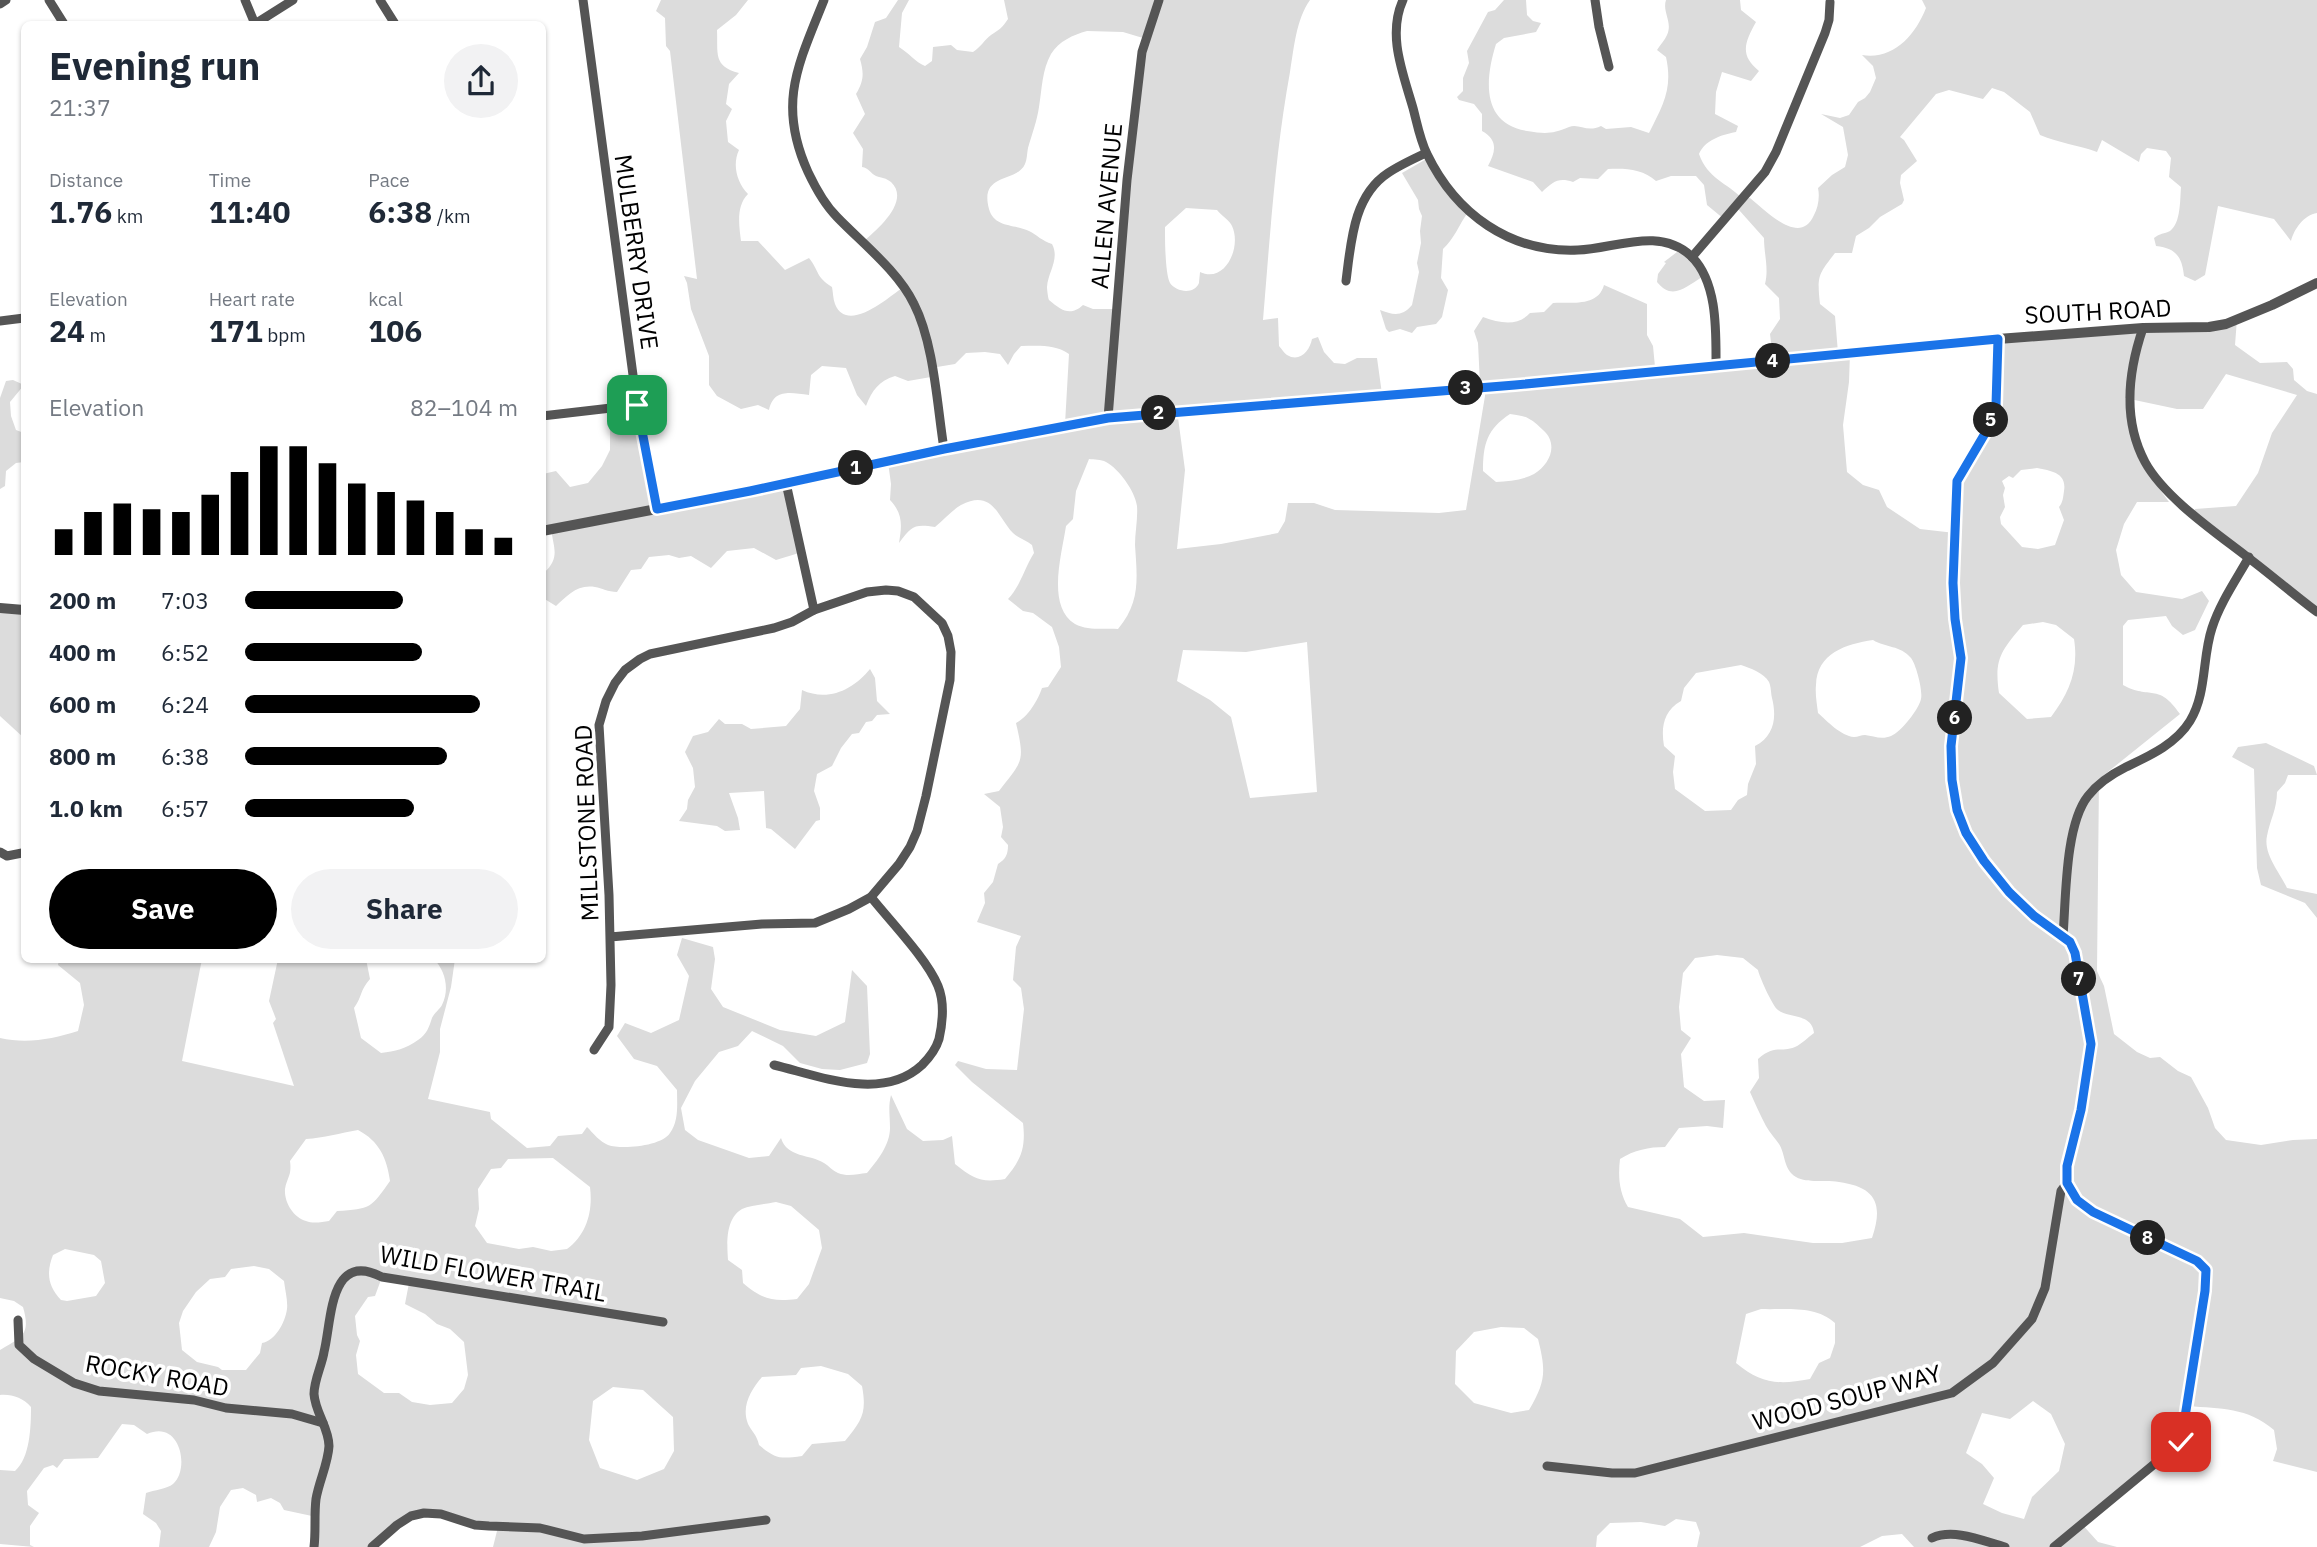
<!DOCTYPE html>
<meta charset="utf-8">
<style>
:root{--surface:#fff;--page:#f2f2f3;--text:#1f2937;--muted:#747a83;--accent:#000}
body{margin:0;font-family:"IBM Plex Sans",sans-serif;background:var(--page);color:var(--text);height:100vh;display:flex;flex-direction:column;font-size:26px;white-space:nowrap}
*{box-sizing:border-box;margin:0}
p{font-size:23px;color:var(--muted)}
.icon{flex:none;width:38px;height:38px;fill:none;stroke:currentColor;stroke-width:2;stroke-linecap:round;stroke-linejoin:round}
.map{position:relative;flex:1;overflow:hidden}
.panel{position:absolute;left:21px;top:21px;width:525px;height:942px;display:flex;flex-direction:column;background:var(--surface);border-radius:10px;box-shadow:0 2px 5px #0004}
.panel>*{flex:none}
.pin{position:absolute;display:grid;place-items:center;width:60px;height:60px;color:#fff;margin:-30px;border-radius:14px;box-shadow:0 4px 10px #0006}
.km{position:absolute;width:35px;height:35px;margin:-18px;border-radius:50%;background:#222;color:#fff;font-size:19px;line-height:35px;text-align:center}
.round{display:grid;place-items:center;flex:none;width:74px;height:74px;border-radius:37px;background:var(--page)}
.head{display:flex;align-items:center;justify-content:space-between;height:119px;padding:0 28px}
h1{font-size:38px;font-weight:800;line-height:52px}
.figures{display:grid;grid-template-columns:repeat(3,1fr);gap:10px;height:119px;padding:7px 28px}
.figures div{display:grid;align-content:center}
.figures b{font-size:30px;font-weight:800}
.figures small{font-size:19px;font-weight:400}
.figures p{font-size:19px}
.chart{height:196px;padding:14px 28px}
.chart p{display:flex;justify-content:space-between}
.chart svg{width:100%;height:126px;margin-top:7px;stroke:var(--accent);stroke-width:6}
.primary-button{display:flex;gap:14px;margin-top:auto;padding:14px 28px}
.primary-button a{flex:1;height:80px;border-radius:42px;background:var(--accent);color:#fff;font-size:28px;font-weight:800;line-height:80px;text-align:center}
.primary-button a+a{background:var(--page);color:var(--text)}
ul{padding:0 28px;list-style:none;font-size:23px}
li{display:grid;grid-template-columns:112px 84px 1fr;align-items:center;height:52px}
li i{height:18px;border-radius:9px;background:var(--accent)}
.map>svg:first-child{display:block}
.green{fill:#dcdcdc;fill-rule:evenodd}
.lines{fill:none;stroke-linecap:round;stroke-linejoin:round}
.minor{stroke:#555;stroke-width:9}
.tertiary{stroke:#555;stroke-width:10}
.route-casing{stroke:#fff;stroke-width:14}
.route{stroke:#1a73e8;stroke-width:9}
.labels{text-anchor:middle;stroke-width:7;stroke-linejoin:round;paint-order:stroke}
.street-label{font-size:24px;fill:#000;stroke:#fff}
</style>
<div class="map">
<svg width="2317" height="1547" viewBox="0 0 2317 1547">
<rect width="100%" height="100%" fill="#fff"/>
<g class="green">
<path d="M661,0H748L736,15L717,30C718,54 713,66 739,73L729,84L726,104L732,109L726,121L728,142L739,150C732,165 737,183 748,194C736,206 739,225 741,241H758L785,270L809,258C820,272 815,276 832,287C833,292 833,299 835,304C847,334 888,298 902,288L864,241C877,230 911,201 891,182C886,178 882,178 876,176C870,173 869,168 862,167L863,149L853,133L865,114L856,94C864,81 864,73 860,59L867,47L875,22L886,18L898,0H909L902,13L899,47C909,53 915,62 925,66L932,61L933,47L951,45L957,50L973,52C981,47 985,39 991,35C1000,29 1002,28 1008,19L1004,0H1310C1296,20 1294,48 1290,72C1275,154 1270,237 1263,320L1278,318L1279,346C1282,349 1284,353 1287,355C1300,363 1310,350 1312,339L1318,337L1324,352L1334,363L1345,364L1357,358H1377L1382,394L1177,410L1185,470L1177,549L1221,544L1278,533L1285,521L1288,503H1314L1335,510L1439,513L1466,510L1485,396V388L1480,384L1478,343L1474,331L1483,317C1500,323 1517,327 1530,313L1544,312L1553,303C1572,302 1598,307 1604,285L1647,304V335L1653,346L1655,367L1773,359L1770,334L1780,319L1779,298L1765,284C1769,269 1764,254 1764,238L1739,210L1737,209L1724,219L1707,205L1704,185L1696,176H1671L1656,181C1643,169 1625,168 1608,169L1598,179L1580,178L1573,182C1558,177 1553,182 1542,192L1533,182L1488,166C1496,151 1498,140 1482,131V114L1474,104L1459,100L1457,97L1463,91V78L1469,63L1467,51L1488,12L1495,10L1504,0H1526L1527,15L1533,21L1541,23L1536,32L1504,38L1496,44C1485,79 1481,124 1527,131C1546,134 1552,134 1569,127C1579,123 1587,133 1601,126L1606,129L1631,127L1649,133C1663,105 1673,89 1666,57L1657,50C1660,45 1665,40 1667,35C1673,22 1662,12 1666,0H1740L1741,10L1756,22C1745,42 1739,55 1759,71L1751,81L1722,72L1716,92L1715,114L1738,126L1736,132C1721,135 1705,140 1699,154C1708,179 1726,182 1743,199L1750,198C1766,211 1800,247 1814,215C1818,208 1820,197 1818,188L1832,175L1845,167L1848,155L1843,127L1821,114L1840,118L1849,115L1858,102L1865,98L1870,92L1876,78L1873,66L1862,55C1893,60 1915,36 1926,8L1922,0H2317V213C2304,215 2294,229 2291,241L2274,219L2218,206L2205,275L2195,281L2184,276C2182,257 2176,248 2156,246L2154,238C2160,233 2164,234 2170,231C2181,223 2180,199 2181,187L2169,177L2171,158L2166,151L2147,148L2141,154L2139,162L2102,140L2097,152C2078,145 2059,143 2040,135L2030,112L2004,92L1992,88L1983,99L1949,90L1936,94L1900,137L1904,140L1917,161L1901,175L1900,183L1904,200L1902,204L1880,217L1869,228L1856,236L1852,253H1835C1818,275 1817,276 1820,304L1835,316L1838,353H1850L1849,382L1843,425L1847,472L1863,485L1879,490L1887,507L1920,529L1955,533L1957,504L1964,472L1993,426L1996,340L2173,328L2237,319L2235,345L2260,363L2287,362L2293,369L2294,380L2307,391L2317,394V615L2193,514L2195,509L2236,506L2258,473L2272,433L2297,395L2226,374L2203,409H2177L2125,398L2130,432L2144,468L2169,502H2137L2124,524L2116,550L2121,575L2136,592L2182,599L2202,591L2209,601L2195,630L2183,635L2172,626L2166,616L2128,620L2123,626V685C2150,700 2158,682 2180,714L2099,779L2097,971L2104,986L2114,1034L2137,1052L2150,1058L2160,1057L2178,1071L2191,1077L2208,1108L2215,1128L2226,1140L2261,1145L2293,1140L2317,1139V1472L2273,1461L2277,1449L2274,1430C2247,1407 2221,1409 2188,1406L2181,1440L2080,1522L2098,1542L2117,1547H1914L1902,1534L1882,1536L1860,1547H1697L1700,1533L1696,1522L1676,1519L1665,1526L1641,1522L1610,1523L1597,1536L1596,1547H493L498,1527L423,1513L368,1547H312V1516L284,1510L280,1503L271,1498L257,1502L256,1495L243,1488L231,1490L220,1507L216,1532L209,1547H159L161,1531L156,1523L143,1514L146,1493C154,1490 167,1489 173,1484C190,1470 181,1419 147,1434L134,1425L122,1424L98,1458L64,1459L57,1468L53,1465L44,1468L27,1491L28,1505L39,1513L30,1526V1545L34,1547L0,1544V1470L15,1471C30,1458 31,1427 31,1407C23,1398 12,1394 0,1395V1350C22,1337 31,1335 23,1307L14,1301L0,1298V1038C27,1044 53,1039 78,1031L84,1005L80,983L58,965L59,959H202L182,1061L294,1086L273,1023L276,1019L269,1001L278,959H366L370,979C360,990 362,997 354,1008L361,1038L381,1053C395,1051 406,1049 418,1040C427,1034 429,1027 432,1018C434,1013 440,1009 442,1005C450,988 445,971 434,959H455L451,987L440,1029V1052L428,1099L490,1112L491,1119L527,1148L550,1146L558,1136L582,1134L587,1127C593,1133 600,1142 608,1145C622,1150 662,1146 670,1133C679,1121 677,1104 677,1090L657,1066L634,1059L617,1036L625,1023L651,1033L679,1020L689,976L677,955L682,938L713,947L715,959L711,989L723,1007L780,1030L816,1036L845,1022L852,970L867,986L870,1054L867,1063L840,1070L822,1069L800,1063L783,1046L752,1031L738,1046L719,1052L695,1081L681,1108L685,1130L698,1140L749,1158L769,1156L781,1138C787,1158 810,1154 824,1163C829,1166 833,1171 838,1173C848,1177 857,1174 867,1173C877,1161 890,1145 890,1128C890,1116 888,1107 891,1095L907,1129L923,1141L943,1140L952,1136L955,1164C974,1179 981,1183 1005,1179C1021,1160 1026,1148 1023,1123L972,1082L955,1065L958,1061L986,1069L1017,1070L1024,1009L1021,988L1013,980L1016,947L1021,936L977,922L985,903L984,893L993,882L998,864C1006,859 1008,854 1008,845L1001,837L1003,827L1000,807L984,794L999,791C1023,760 1025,762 1016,723C1028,717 1038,700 1042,688L1048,687L1061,667L1059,647L1052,627L1033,613L1023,611L1008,599C1021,585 1024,569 1034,553L1032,545C1026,540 1018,538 1013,533C998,518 993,488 961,505C952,510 944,520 935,527C914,524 912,526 899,543C902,525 903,514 890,500L891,484L888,462L1065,424L1069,354C1054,344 1039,346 1021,346L1014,354L1008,365L1000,354L985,352L966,353L955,364L931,368V377L908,381L895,376C879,381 872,390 866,406L857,395L846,368L822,366L811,375L809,395C791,393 774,388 769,410L758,405L741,409L717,396L709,385V356L691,309L687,283L684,276L697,279L670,51L666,46L665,18L656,11ZM1087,31L1123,32L1143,38L1113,309H1093L1083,305C1070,317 1061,310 1049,300C1048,298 1047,289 1047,287C1048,272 1060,259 1052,244C1042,241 1037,235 1029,231C1015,224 994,228 989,209C979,172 1017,183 1025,164C1027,160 1027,153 1028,148C1032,134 1037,121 1039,107C1042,89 1042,70 1051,54C1059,41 1073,35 1087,31ZM1186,208L1217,210C1221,215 1230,221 1232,226C1242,247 1225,284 1200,272C1200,273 1199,282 1199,283C1194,295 1176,292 1170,283C1165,273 1165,239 1165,227ZM1510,414C1527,416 1530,418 1543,430C1559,444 1550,464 1534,474C1523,480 1509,481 1496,482L1483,471C1483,444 1487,429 1510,414ZM1089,459C1094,460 1101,459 1106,462C1119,469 1135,491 1137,506C1138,519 1135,532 1135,545C1137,577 1141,602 1118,629C1105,628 1088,631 1075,624C1046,606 1062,554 1066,526L1073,519L1076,491ZM2037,468C2052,471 2067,473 2064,491C2063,498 2063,502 2059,507L2064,520L2055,545L2038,549L2022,547L2001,524L2000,517L2005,507L2003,495L2005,488L2002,481L2009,476L2013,478L2021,470ZM2043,622L2056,625L2074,639C2079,670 2069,693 2051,717L2027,719L1999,693C1994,659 2001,651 2023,625ZM1873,640C1886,648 1900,645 1911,658C1916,664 1923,691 1921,699C1919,709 1901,732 1891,736C1882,740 1873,736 1865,735C1861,735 1858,737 1854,737C1841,736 1827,721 1818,713C1817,704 1815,694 1816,685C1817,653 1846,644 1873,640ZM1307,642L1317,792L1250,798L1231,717L1210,700L1177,681L1183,650L1246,652ZM1741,665C1750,668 1764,673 1769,682C1771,686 1771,694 1772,698C1777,718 1774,736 1755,746L1756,764L1748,784L1747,795L1738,800L1731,810L1705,811L1675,789L1673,772L1675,756L1664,746C1661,728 1663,711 1681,701L1684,688L1696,673ZM1717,955L1743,958L1758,970C1759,976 1773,1007 1778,1010C1790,1019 1812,1013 1814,1033C1808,1037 1802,1044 1795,1047C1780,1053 1775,1044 1758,1059L1759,1078L1750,1092C1755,1103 1760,1115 1766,1126C1770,1133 1775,1138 1779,1144C1786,1155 1783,1169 1796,1177C1808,1184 1825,1179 1839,1182C1875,1187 1884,1203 1872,1238L1842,1243H1813L1744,1233L1703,1237L1680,1219L1628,1207C1619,1192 1618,1176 1620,1159C1634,1150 1649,1147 1665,1147L1679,1128L1707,1126L1723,1128L1725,1100L1704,1101L1684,1087L1681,1054L1691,1038L1681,1030L1679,1007L1683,973L1695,958ZM358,1130C379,1141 387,1158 390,1181C371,1208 371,1209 337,1211L329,1221C322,1222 313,1224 306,1221C293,1217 284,1202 285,1189C287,1177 292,1176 290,1161L306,1139C324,1138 340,1133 358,1130ZM553,1158L590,1187C593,1211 587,1234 567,1249L551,1251L533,1247L519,1249L487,1243L475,1226L479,1209L478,1189L491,1169L501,1168L508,1159ZM776,1202L791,1206L819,1230L822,1248L809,1284L797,1299C772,1302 762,1299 743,1283L742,1270L728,1260C727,1244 725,1219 742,1209C751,1205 766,1204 776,1202ZM65,1249L94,1255L101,1261L105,1283L96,1296L67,1301L61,1300C48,1286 46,1273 53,1255ZM254,1266L269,1269L284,1281C285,1290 288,1301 287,1309C285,1323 275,1341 262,1343L260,1353L246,1370H222L218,1367L197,1362L182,1350L179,1323L183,1311L196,1292L210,1279L225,1277L231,1269ZM382,1277L409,1283L405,1304L425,1314L437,1324L450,1329L464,1342L468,1375L464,1389L452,1403L430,1405L412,1402L399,1393H384L358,1374L356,1355L360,1341L357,1335L355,1316L368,1297L375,1296ZM1761,1309C1786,1310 1815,1305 1835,1323V1343L1830,1358L1819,1363L1810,1379C1779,1385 1761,1384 1736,1363L1746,1314ZM1501,1327L1524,1328L1538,1339C1546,1371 1546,1381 1529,1410L1511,1413L1474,1403L1455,1384L1456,1351L1474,1332ZM821,1366L848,1374L862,1386C867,1413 862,1420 845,1441L812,1444L802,1456C780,1459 776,1459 759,1445C757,1435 752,1432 748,1424C741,1406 751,1390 762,1377L796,1375L801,1368ZM613,1387L643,1390L673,1417L674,1451L664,1469L637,1480L600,1468L589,1440L593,1401ZM2033,1401L2051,1414L2065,1444L2059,1471L2032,1497L2024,1519L2002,1513L1983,1504L1994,1478L1982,1464L1966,1453L1982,1413L2010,1419Z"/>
<path d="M1428,158L1468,212C1459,225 1454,239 1443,249L1441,278L1448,290L1442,317L1436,324L1417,327L1412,333L1400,329L1389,332L1386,329L1380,310C1393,315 1402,317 1412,305L1419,272L1417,263L1421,243L1420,231L1422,216L1419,209L1418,200L1402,173Z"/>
<path d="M1677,249L1689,258L1702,277C1686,287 1672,301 1657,282L1658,274L1666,263L1664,262L1677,252Z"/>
<path d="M13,380L24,385L10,402L11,416L16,430L24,433V462L16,463L6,471L5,486L0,489V398L6,381Z"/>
<path d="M632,407L656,507L782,483L799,553L776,560L754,548L727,551L711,568L691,556L679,558L669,555L649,557L641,569L631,570L617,592C608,592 602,588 595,587C577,584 567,596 556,606L543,598L544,573C560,558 554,549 551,529L543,530V474L556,471L570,487L588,483L602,466L610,450V411Z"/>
<path d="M0,607L24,609V738L0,716Z"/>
<path d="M870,669L875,678L877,701L890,714L877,715L872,721L866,722L859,733L852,734L841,748L832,766L817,774L814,791L820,808V820L816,821L795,849L771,829L766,828L764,791L729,793L738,818L740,830L725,831L717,826L679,821L687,809L688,800L695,787L693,768L685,752L693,736L708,732L719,719L725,724H742L751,729L786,726L800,709L802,690C828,702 853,690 870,669Z"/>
<path d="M2266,743L2314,766L2317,775H2288L2285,783L2277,792C2277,809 2270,820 2267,836C2263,854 2280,873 2287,888L2317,894V918L2305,903L2261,885L2257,868L2254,769L2232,757L2238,747Z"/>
</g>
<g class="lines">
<g class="minor">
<path d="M49,0L64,24"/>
<path d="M245,0L255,24"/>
<path d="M380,0L395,24"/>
<path d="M583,0L637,405L657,509"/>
<path d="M824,0C798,65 777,104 808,172C816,189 824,204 837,217C862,243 898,271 914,304C934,343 937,405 944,449"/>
<path d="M1403,0C1387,35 1403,73 1413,108C1417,123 1420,140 1427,154C1456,214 1510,253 1578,250C1614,249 1659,226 1691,256C1718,282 1716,332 1716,367"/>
<path d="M1595,0L1599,27L1609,67"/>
<path d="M0,4L6,0"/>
<path d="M255,24L293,0"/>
<path d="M1692,257L1765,172L1776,152L1825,33L1829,20L1830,2"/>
<path d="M1346,281C1351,243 1353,196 1388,173C1400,165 1413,159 1426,153"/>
<path d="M0,321L24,318"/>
<path d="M2143,328C2128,372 2122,419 2145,462C2164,497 2215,532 2246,556C2270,574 2293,594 2317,612"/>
<path d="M1998,339L1996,405L1990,425L1957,481L1953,583L1955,619L1961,658L1959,689L1951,745L1952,780L1957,810L1966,833L1984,861L2009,892L2034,916L2070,941L2075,953L2091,1044L2090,1061L2081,1110L2067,1166V1183L2077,1200L2093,1212L2197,1261L2206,1271L2205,1291L2181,1442L2054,1547"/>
<path d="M542,416L637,405"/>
<path d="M1108,418L1127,180L1142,52L1159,0"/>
<path d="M786,483L814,610"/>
<path d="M0,852L7,856L22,853"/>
<path d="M2063,936C2066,898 2065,825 2088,796C2098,783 2112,774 2126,767C2149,756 2176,744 2190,721C2207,693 2202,658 2212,628C2220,603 2236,580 2249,557"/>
<path d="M594,1050L609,1027L611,985L609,895L599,725L606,701L615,683L625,670L640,659L650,654L774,628L792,622L814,610L867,592L886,590L898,591L914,597L942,623L948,636L951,652L950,680L926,796L917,831L910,847L899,864L871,897L849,909L815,923L762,924L610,937"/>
<path d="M774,1065C820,1076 882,1102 922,1065C929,1058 936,1049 939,1039C943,1021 945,1003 938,986C927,959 890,921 871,897"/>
<path d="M18,1320L19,1345L34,1359L74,1383L99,1391L194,1400L226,1408L292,1414L323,1423"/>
<path d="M1547,1466L1612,1473H1635L1952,1393L1993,1363L2032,1319L2045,1288L2061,1191L2067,1183"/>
<path d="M1932,1538C1954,1528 1983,1541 2005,1547"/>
<path d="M314,1547C316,1531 314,1515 316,1499C319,1481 328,1464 329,1446C329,1428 315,1412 314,1394C314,1380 322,1365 324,1352C332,1320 329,1250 382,1277L663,1322"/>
<path d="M372,1547L397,1525L411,1516L424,1513L441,1514L475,1525L489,1526L540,1528L584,1539L642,1536L766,1520"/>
</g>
<g class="tertiary">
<path d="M542,531L750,491L944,449L1108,418L1515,385L1998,339L2143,328L2209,327L2226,324L2272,305L2317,283"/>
<path d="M0,608L24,610"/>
</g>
</g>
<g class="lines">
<defs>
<path id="route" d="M637,405L657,509L750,491L944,449L1108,418L1515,385L1998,339L1996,405L1990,425L1957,481L1953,583L1955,619L1961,658L1951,746L1952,780L1957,810L1966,833L1984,861L2009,892L2034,916L2070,942L2075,953L2091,1044L2081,1110L2067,1166V1183L2077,1200L2093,1212L2197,1261L2206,1270L2205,1291L2181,1442"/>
</defs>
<use href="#route" class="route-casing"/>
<use href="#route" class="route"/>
</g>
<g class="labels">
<g class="street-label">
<text transform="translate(1107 206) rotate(-85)" y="8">ALLEN AVENUE</text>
<text transform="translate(636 252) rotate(82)" y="8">MULBERRY DRIVE</text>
<text transform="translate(2098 312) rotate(-3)" y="8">SOUTH ROAD</text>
<text transform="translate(587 823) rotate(-92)" y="8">MILLSTONE ROAD</text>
<text transform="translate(493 1274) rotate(10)" y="8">WILD FLOWER TRAIL</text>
<text transform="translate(157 1376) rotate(10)" y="8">ROCKY ROAD</text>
<text transform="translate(1847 1398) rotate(-15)" y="8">WOOD SOUP WAY</text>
</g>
</g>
</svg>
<div class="pin" style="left:637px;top:405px;background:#1e9e55"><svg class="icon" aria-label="arrive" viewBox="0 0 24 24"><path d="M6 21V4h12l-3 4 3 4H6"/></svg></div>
<div class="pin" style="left:2181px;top:1442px;background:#d93025"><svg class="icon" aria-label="check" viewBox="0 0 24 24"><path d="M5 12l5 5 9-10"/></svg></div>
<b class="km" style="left:856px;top:468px">1</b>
<b class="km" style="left:1159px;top:413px">2</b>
<b class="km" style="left:1466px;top:388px">3</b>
<b class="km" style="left:1773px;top:361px">4</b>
<b class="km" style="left:1991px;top:420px">5</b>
<b class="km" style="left:1955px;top:718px">6</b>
<b class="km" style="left:2079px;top:979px">7</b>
<b class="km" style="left:2148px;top:1238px">8</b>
<section class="panel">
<div class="head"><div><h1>Evening run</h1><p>21:37</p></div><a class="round"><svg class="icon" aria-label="share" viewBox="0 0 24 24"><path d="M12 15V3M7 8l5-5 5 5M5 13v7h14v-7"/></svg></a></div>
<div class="figures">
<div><p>Distance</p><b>1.76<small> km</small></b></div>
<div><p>Time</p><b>11:40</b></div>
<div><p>Pace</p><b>6:38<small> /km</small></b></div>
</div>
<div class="figures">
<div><p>Elevation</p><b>24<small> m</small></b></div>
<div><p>Heart rate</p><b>171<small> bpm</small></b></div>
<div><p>kcal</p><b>106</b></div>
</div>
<div class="chart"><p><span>Elevation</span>82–104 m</p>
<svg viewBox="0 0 160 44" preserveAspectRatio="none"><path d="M5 44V35M15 44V29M25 44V26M35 44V28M45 44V29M55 44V23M65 44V15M75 44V6M85 44V6M95 44V12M105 44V19M115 44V22M125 44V25M135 44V29M145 44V35M155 44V38"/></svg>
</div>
<ul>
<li><b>200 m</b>7:03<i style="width:58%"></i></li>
<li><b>400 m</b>6:52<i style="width:65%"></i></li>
<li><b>600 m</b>6:24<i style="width:86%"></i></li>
<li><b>800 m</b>6:38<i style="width:74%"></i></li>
<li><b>1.0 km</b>6:57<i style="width:62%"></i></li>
</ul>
<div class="primary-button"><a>Save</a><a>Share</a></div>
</section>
</div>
